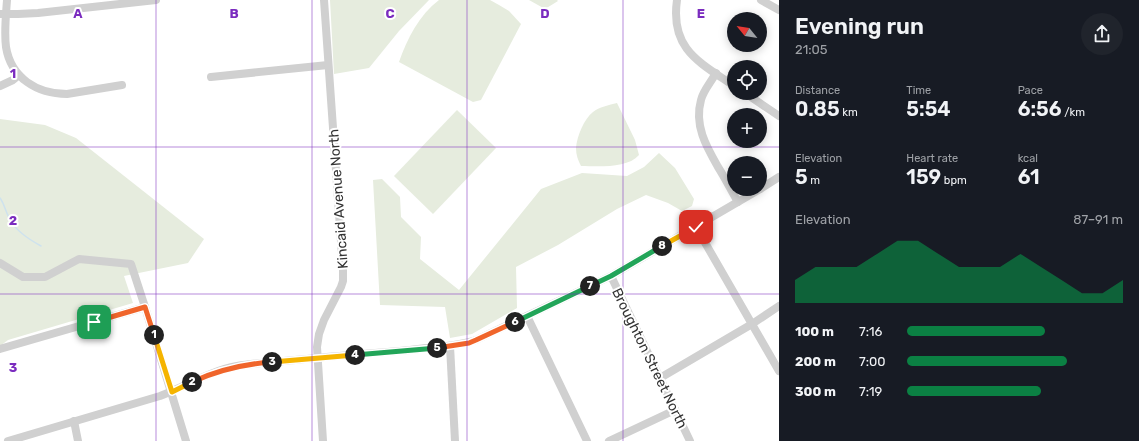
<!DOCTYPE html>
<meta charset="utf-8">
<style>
:root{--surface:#171b24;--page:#20242c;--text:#f1f3f6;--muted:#9ea1a6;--accent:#0b8043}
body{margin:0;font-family:Rubik,sans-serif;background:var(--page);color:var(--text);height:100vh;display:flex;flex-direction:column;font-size:15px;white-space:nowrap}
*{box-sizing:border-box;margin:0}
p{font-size:13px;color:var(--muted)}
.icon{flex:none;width:22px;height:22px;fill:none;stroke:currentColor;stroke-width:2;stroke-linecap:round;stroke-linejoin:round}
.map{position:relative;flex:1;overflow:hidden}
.details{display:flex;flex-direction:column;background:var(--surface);width:360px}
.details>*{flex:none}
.needle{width:26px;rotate:300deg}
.fabs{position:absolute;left:727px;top:12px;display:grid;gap:8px}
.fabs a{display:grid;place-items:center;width:40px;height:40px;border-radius:50%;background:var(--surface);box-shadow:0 2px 10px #0003;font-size:20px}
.pin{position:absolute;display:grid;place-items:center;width:34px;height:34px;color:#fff;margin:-17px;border-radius:8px;box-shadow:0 2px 6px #0006}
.km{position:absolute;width:20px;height:20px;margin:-10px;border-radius:50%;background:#222;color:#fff;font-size:11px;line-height:20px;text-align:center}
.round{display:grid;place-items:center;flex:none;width:42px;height:42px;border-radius:21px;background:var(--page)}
.headline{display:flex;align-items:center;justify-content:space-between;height:68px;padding:0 16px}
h1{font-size:22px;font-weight:600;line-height:30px}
.stats{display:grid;grid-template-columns:repeat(3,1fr);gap:6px;height:68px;padding:4px 16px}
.stats div{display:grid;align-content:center}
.stats b{font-size:20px;font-weight:600}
.stats small{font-size:11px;font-weight:400}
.stats p{font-size:11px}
.chart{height:112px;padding:8px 16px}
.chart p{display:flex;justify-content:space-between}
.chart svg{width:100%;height:72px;margin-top:4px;fill:var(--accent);opacity:.7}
ul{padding:0 16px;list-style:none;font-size:13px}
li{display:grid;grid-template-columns:64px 48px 1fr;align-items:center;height:30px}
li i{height:10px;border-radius:5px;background:var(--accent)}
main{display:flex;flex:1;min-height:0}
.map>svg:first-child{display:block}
.green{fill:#e6ecde}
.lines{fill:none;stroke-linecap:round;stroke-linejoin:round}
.stream{stroke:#cee2ee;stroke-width:1.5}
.minor{stroke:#d0d0d0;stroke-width:8}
.split-1-casing{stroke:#fff;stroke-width:8}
.split-2-casing{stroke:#fff;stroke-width:8}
.split-3-casing{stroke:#fff;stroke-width:8}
.split-4-casing{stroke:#fff;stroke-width:8}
.split-5-casing{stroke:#fff;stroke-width:8}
.split-6-casing{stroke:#fff;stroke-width:8}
.split-7-casing{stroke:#fff;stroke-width:8}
.split-8-casing{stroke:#fff;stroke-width:8}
.split-9-casing{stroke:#fff;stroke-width:8}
.split-1{stroke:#f0652b;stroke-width:5}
.split-2{stroke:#f5b400;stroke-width:5}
.split-3{stroke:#f0652b;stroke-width:5}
.split-4{stroke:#f5b400;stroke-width:5}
.split-5{stroke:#22a559;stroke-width:5}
.split-6{stroke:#f0652b;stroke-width:5}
.split-7{stroke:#22a559;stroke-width:5}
.split-8{stroke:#22a559;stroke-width:5}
.split-9{stroke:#f5b400;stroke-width:5}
.grid{fill:none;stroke:#7b2cbf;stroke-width:1;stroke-opacity:0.55}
.labels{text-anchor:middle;stroke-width:4;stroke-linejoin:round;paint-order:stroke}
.street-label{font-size:14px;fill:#333;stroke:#fff}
.grid-label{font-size:13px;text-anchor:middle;font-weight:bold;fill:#7b2cbf;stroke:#fff;stroke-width:4;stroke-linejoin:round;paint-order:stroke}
</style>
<main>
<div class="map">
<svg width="779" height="441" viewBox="0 0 779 441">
<rect width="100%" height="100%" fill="#fff"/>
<g class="green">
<path d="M330,0H429L399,31L369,68L334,74Z"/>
<path d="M439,0H490L499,5L509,11L521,24L481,100L473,102L399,62C407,39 419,15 439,0Z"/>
<path d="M529,0H557L558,1L545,9Z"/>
<path d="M617,103L635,140L639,155C627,169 597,166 581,166C578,160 576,155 576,148C577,136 584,119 593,112C599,107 609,105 617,103Z"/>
<path d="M457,110L496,148L433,214L394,176Z"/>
<path d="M0,119L45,125L76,138L204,239L188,263L124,276L133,303L8,340L0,346Z"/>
<path d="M659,153L675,168L694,199L692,206L682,211L668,203L646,195L617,209L558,245L516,267L517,308L472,334L450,338L445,307L380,305L373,180L382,179L400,197L401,217L421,237L420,259L459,290L541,189L582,173L627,176L644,167Z"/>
</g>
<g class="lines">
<path class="stream" d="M0,198C5,205 6,214 11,221C17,232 30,240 41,246"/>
<g class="minor">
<path d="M7,0C6,15 4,32 6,47C11,78 37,94 67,94L122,85"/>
<path d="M677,0C670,49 699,62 734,86"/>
<path d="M761,0L779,10"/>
<path d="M0,14H18L38,13L156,0"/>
<path d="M716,73C711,82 703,91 701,100C694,125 706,146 718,167C725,178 731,190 738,202"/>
<path d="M211,77L328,65"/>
<path d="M0,86L13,80L19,75"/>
<path d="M745,93L779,116"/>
<path d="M760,189L779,177"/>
<path d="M696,227L779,371"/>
<path d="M0,263L23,277H45L79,259L131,264L145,307L186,441"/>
<path d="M611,276L690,441"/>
<path d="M527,316L587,441"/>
<path d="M450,346L455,441"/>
<path d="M0,349L145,307"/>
<path d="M660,378L752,324L779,306"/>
<path d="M74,421L78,441"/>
<path d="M8,441L160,396C186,386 210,371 237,366C256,363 276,362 295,360C333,356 372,353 410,350C432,347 455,347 476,340L611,276L760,189"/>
<path d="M323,441L317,347L319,334L324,320L341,287L343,281V270L324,0"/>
<path d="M609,441L675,410"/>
</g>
</g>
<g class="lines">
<defs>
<path id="split-1" d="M94,322L145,307L154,335"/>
<path id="split-2" d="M154,335L172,392L192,382"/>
<path id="split-3" d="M192,382C218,370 244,364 272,362"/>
<path id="split-4" d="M272,362L355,355"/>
<path id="split-5" d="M355,355L437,348"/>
<path id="split-6" d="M437,348L469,343L476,340L515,322"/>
<path id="split-7" d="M515,322L590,286"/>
<path id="split-8" d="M590,286L611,276L662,246"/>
<path id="split-9" d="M662,246L696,227"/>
</defs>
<use href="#split-1" class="split-1-casing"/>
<use href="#split-2" class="split-2-casing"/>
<use href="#split-3" class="split-3-casing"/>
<use href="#split-4" class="split-4-casing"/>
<use href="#split-5" class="split-5-casing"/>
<use href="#split-6" class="split-6-casing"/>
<use href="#split-7" class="split-7-casing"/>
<use href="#split-8" class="split-8-casing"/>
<use href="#split-9" class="split-9-casing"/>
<use href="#split-1" class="split-1"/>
<use href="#split-2" class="split-2"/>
<use href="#split-3" class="split-3"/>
<use href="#split-4" class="split-4"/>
<use href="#split-5" class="split-5"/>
<use href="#split-6" class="split-6"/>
<use href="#split-7" class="split-7"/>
<use href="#split-8" class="split-8"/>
<use href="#split-9" class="split-9"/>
</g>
<path class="grid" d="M156,0V441M312,0V441M467,0V441M623,0V441M0,147H779M0,294H779"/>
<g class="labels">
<g class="street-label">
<text transform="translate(338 199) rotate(-94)" y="5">Kincaid Avenue North</text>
<text transform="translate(650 358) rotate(64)" y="5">Broughton Street North</text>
</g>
</g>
<g class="grid-label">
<text x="78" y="18">A</text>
<text x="234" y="18">B</text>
<text x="390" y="18">C</text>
<text x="545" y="18">D</text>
<text x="701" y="18">E</text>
<text x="13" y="78">1</text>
<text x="13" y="225">2</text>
<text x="13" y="372">3</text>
</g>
</svg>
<div class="fabs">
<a><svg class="needle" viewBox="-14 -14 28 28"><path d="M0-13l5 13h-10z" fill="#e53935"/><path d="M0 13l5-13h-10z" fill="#9ea1a6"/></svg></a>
<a><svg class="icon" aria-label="locate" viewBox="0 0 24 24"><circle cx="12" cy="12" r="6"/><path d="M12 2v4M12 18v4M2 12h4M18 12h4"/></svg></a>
<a>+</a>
<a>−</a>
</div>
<div class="pin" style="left:94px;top:322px;background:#1e9e55"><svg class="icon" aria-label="arrive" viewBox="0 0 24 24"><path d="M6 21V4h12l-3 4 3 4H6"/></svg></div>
<div class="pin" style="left:696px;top:227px;background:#d93025"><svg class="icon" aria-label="check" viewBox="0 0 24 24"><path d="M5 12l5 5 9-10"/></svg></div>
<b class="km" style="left:154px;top:335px">1</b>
<b class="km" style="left:192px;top:382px">2</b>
<b class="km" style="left:272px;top:362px">3</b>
<b class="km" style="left:355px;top:355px">4</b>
<b class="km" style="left:437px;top:348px">5</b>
<b class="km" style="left:515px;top:322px">6</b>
<b class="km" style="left:590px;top:286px">7</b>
<b class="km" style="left:662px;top:246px">8</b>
</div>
<section class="details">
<div class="headline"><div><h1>Evening run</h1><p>21:05</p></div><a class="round"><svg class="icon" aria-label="share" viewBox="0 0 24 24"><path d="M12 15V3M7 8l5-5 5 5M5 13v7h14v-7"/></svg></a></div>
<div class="stats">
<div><p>Distance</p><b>0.85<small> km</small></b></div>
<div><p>Time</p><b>5:54</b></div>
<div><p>Pace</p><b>6:56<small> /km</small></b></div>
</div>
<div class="stats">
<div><p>Elevation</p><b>5<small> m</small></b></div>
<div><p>Heart rate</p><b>159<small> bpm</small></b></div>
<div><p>kcal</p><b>61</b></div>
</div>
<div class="chart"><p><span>Elevation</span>87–91 m</p>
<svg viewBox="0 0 160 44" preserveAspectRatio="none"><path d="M0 44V30L10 22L20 22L30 22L40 14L50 6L60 6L70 14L80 22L90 22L100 22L110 14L120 22L130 30L140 38L150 38L160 30V44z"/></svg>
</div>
<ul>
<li><b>100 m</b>7:16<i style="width:64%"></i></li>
<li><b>200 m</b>7:00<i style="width:74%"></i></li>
<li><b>300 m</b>7:19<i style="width:62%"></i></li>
</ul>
</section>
</main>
